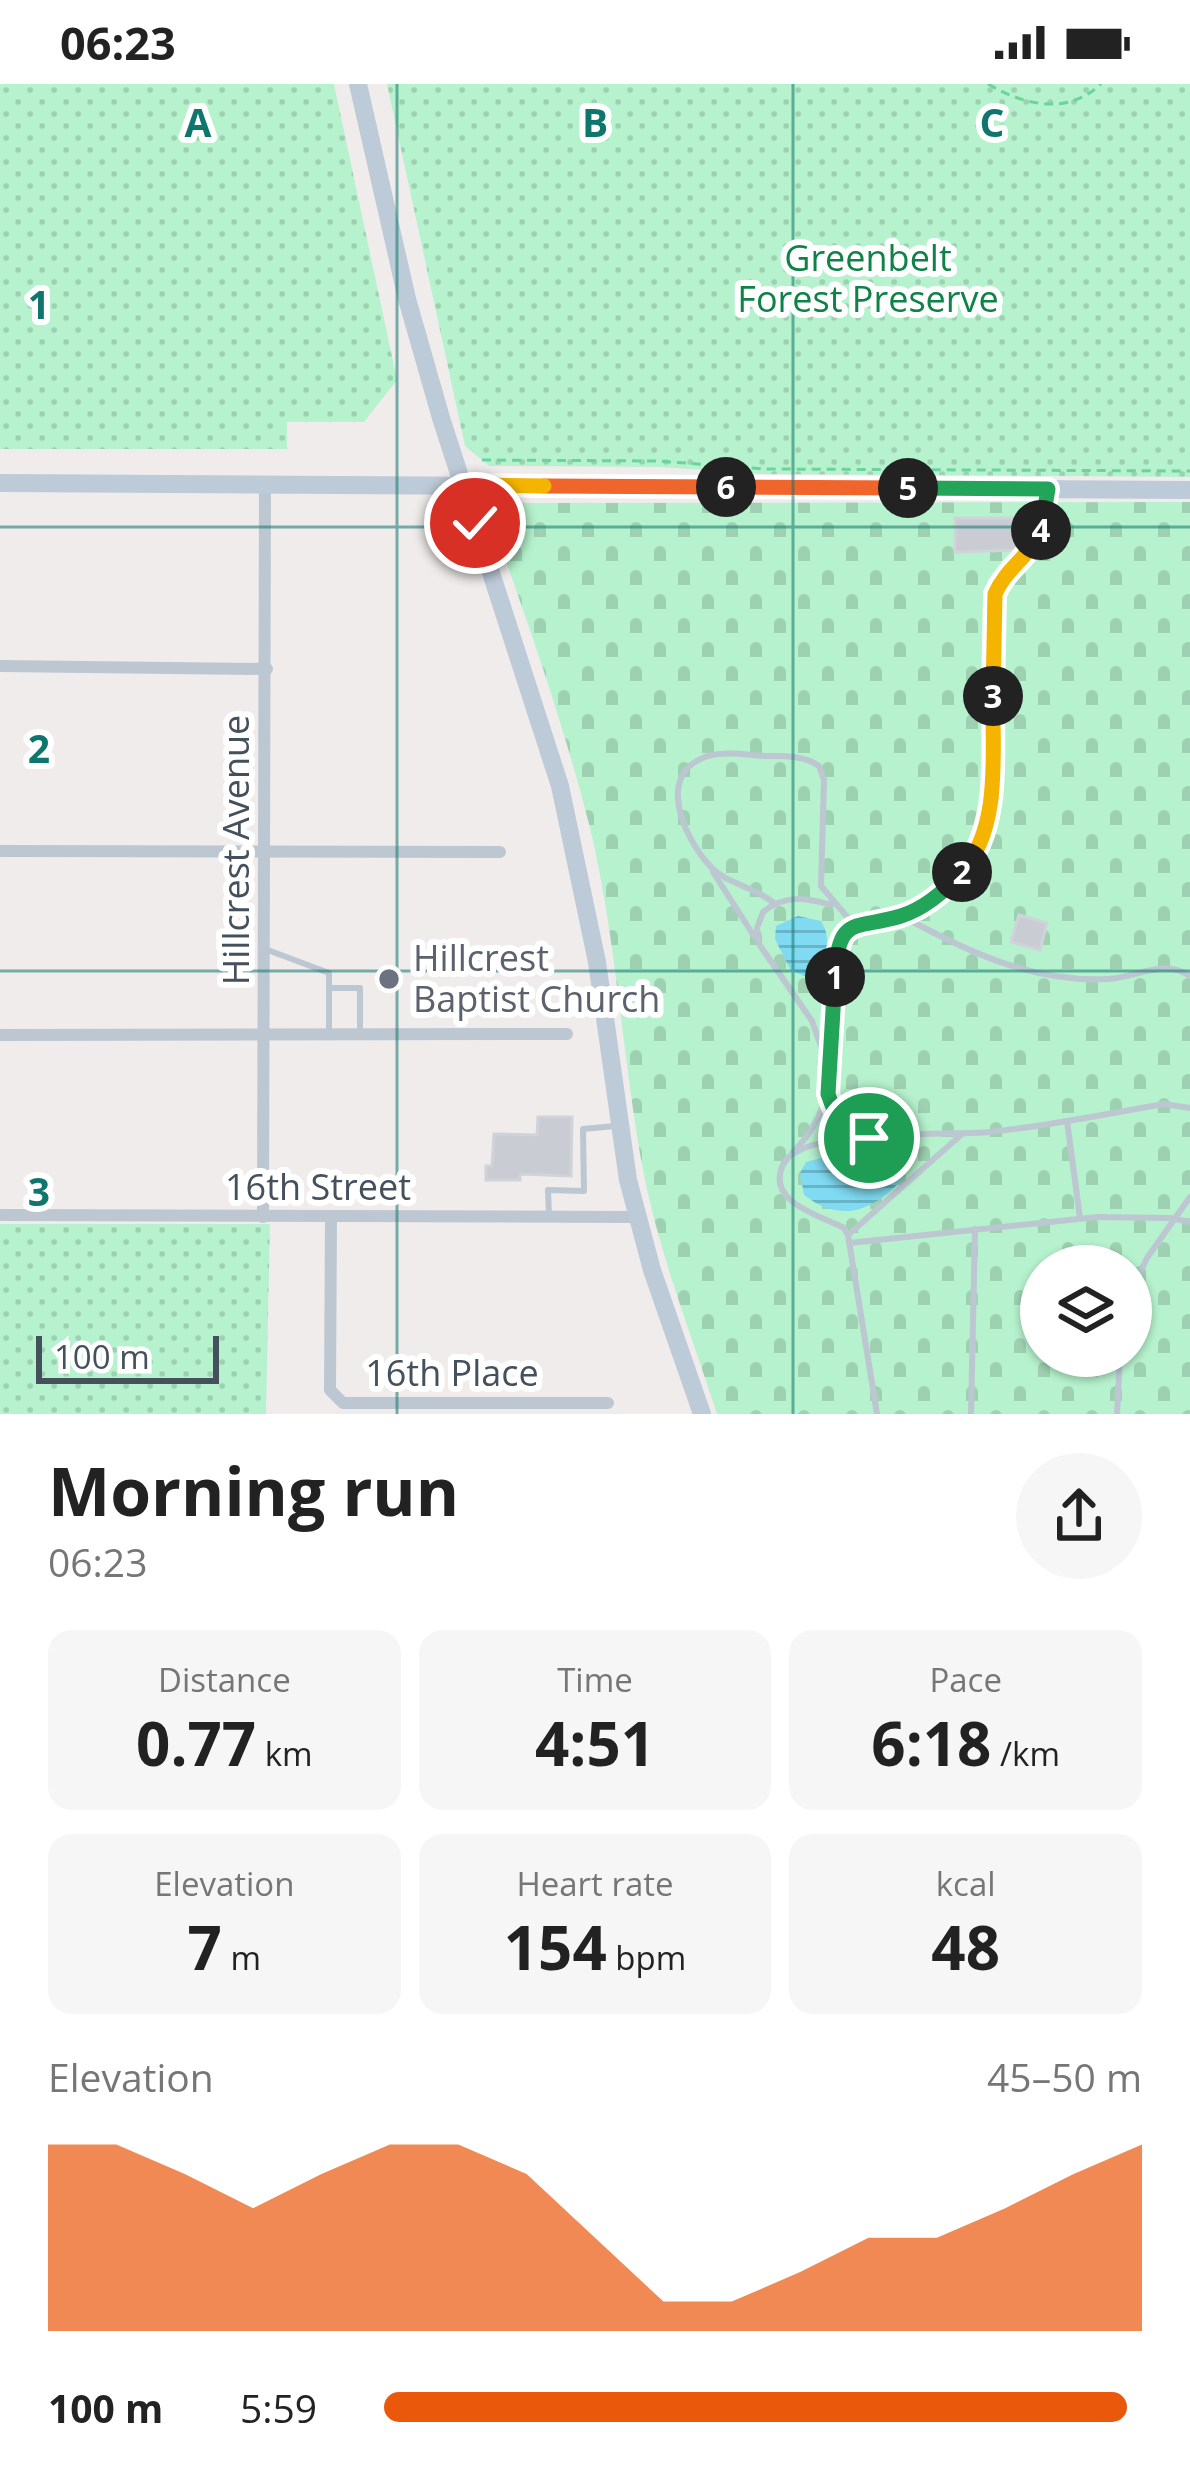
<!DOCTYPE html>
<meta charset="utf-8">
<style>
:root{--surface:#fff;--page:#f6f6f6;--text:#222;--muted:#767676;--accent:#ea580c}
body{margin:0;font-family:"Open Sans",sans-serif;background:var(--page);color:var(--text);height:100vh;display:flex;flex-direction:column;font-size:45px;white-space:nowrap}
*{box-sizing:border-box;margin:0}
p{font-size:39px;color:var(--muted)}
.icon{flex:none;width:66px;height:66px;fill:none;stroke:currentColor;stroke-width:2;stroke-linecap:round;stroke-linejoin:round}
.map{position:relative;height:1330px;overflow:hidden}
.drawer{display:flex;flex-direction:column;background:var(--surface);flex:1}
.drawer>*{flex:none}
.controls{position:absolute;left:1020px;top:1161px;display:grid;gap:24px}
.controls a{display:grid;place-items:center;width:132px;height:132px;border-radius:50%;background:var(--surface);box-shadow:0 3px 9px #0004;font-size:60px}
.scale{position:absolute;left:36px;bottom:30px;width:183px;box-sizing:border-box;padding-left:12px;border:6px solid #44505c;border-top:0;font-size:33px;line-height:42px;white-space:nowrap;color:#44505c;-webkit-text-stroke:9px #fff;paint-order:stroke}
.pin{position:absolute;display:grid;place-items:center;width:102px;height:102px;color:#fff;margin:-51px;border:6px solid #fff;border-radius:50%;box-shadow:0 3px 12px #0007}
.km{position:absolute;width:60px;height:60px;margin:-30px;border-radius:50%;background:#222;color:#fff;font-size:33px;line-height:60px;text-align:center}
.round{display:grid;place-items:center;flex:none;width:126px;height:126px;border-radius:63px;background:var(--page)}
.summary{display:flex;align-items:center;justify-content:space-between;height:204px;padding:0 48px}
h1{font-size:66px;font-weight:700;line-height:90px}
.stats{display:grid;grid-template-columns:repeat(3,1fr);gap:18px;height:204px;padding:12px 48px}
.stats div{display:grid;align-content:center;border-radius:24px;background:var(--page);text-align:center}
.stats b{font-size:60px;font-weight:700}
.stats small{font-size:33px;font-weight:400}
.stats p{font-size:33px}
.chart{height:336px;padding:24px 48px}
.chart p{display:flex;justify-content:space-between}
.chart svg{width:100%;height:216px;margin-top:12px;fill:var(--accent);opacity:.7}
ul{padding:0 48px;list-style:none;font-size:39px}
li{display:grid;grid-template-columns:192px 144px 1fr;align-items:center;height:90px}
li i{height:30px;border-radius:15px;background:var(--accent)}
.status{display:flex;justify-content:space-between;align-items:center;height:84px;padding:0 60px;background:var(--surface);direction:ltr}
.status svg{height:33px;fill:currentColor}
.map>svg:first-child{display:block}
.green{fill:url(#green-dots)}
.cemetery{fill:url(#cemetery-stones);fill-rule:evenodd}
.water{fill:url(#water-rules)}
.building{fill:#c9ccd2;stroke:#d0d3d9;stroke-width:3}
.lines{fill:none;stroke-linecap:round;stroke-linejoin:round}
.path{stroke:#6cd2a0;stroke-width:3;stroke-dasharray:9 6;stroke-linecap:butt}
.lane{stroke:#bcc7d1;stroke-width:6}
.street{stroke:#bcc7d1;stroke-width:12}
.secondary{stroke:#bdcad8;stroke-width:18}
.split-1-casing{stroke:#fff;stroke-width:24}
.split-2-casing{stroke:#fff;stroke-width:24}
.split-3-casing{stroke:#fff;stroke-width:24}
.split-4-casing{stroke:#fff;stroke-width:24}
.split-5-casing{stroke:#fff;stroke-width:24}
.split-6-casing{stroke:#fff;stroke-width:24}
.split-7-casing{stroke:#fff;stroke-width:24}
.split-8-casing{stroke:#fff;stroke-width:24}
.split-1{stroke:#22a559;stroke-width:15}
.split-2{stroke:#22a559;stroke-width:15}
.split-3{stroke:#f5b400;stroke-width:15}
.split-4{stroke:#f5b400;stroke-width:15}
.split-5{stroke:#22a559;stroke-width:15}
.split-6{stroke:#f0652b;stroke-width:15}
.split-7{stroke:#f0652b;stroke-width:15}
.split-8{stroke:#f5b400;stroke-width:15}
.grid{fill:none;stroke:#0f766e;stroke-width:3;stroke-opacity:0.55}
.worship-dot{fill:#6b7280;stroke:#fff;stroke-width:4.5}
.labels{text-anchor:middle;stroke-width:12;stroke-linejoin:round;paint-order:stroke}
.park-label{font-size:36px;fill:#0f8248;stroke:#fff}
.street-label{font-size:36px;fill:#44505c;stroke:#fff}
.worship-label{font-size:36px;fill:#5b616d;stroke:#fff;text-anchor:start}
.grid-label{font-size:39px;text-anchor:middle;font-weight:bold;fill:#0f766e;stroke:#fff;stroke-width:12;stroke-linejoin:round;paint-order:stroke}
</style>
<div class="status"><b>06:23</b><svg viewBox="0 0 49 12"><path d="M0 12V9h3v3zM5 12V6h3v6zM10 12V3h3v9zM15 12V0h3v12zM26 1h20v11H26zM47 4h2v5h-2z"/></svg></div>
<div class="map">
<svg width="1190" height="1330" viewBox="0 0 1190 1330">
<defs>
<pattern id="green-dots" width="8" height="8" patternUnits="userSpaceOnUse" patternTransform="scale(3)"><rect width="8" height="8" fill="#b6f2cd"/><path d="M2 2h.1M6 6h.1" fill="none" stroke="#9ed1b2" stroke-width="1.8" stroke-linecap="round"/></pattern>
<pattern id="cemetery-stones" width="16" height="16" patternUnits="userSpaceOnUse" patternTransform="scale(3)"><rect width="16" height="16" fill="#b6f2cd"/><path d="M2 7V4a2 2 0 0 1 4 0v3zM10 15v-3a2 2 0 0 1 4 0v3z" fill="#9ed1b2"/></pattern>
<pattern id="water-rules" width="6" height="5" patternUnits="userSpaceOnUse" patternTransform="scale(3)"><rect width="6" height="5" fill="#80dbf2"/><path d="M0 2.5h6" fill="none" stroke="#6ab4c7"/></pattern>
</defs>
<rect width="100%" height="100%" fill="#f0ecec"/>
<g class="green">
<path d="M0,0H334L397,296L364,338H287V365H0Z"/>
<path d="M387,0H1190V393L765,390L660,383L489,382L465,362Z"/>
<path d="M0,1140H270L266,1330H0Z"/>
</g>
<path class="cemetery" d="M1190,418V1330H717C691,1250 659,1169 643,1086C622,973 617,857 590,744C564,641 529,541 493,441L496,428L513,419ZM1041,1182H1131V1272H1041Z"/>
<g class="water">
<path d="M798,832L821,837C833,856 827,881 808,893L791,887L775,855L776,842Z"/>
<path d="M870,1061L912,1064C916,1093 876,1125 849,1127C832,1128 818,1122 804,1111L800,1089L806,1078Z"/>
</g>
<g class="building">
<path d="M955,434H1022V466L955,468Z"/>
<path d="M1019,831L1047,839L1040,866L1011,858Z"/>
<path d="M538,1033H572L571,1092L520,1090V1096H486V1082H492L494,1050L537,1051Z"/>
</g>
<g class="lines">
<g class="path">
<path d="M988,0C1024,21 1067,32 1101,0"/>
<path d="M482,376L658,377L765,385L1190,387"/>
</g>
<g class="lane">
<path d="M713,788L754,852"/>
<path d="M775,820C756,803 726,800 710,782C684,754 654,689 708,672C726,667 747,671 765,672C784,672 804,671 819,682L824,696L821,802L854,841"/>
<path d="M902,832C966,867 1032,899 1108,895C1136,894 1164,874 1190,892"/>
<path d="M265,865L329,889V949"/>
<path d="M329,904H360V948"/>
<path d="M827,979L812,937L759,860L757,844L763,828C785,810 806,814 832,821"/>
<path d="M829,1012L847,1046L866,1053"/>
<path d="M1067,1037L1080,1134"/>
<path d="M792,1069C840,1023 831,967 834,905C835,890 834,874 840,860C853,828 900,837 927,819C1021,760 989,607 995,510C1003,492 1017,485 1028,470C1042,453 1045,432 1048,411"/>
<path d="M549,1131L548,1106L584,1107L583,1045L615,1042"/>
<path d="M848,1151L962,1050"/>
<path d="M849,1159L1098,1133L1170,1134L1190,1138"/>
<path d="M1131,1207L1147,1174L1190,1113"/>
<path d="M877,1330L848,1151L844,1144C822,1132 763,1118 784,1079C803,1043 950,1052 990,1048C1048,1042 1106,1030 1164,1020L1190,1024"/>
<path d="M971,1330L975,1145"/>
<path d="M1117,1330L1120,1272"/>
</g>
<g class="street">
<path d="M0,582L267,585"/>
<path d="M0,767L500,768"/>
<path d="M0,951L567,950"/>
<path d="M0,1131L637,1133"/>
<path d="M263,1133L265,399"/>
<path d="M331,1133L330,1306L343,1319H608"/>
</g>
<g class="secondary">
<path d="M358,0L407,215L441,334L560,702L597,878L628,1096L652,1186L702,1330"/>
<path d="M0,399L1190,406"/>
</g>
</g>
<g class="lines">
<defs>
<path id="split-1" d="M835,893L828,1010C836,1034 844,1047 869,1054"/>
<path id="split-2" d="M835,893C838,830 855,846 901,832C926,824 945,807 962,788"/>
<path id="split-3" d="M962,788C1002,742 992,668 993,612"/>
<path id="split-4" d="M993,612L995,510C1006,484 1029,474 1041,446"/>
<path id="split-5" d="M908,404L1048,405L1041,446"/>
<path id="split-6" d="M726,403L908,404"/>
<path id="split-7" d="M544,402L726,403"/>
<path id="split-8" d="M475,439L462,401L544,402"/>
</defs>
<use href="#split-1" class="split-1-casing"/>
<use href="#split-2" class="split-2-casing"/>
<use href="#split-3" class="split-3-casing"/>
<use href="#split-4" class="split-4-casing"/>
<use href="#split-5" class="split-5-casing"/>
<use href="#split-6" class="split-6-casing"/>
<use href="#split-7" class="split-7-casing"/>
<use href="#split-8" class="split-8-casing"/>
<use href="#split-1" class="split-1"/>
<use href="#split-2" class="split-2"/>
<use href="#split-3" class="split-3"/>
<use href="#split-4" class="split-4"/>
<use href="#split-5" class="split-5"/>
<use href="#split-6" class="split-6"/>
<use href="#split-7" class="split-7"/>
<use href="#split-8" class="split-8"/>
</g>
<path class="grid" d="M397,0V1330M793,0V1330M0,443H1190M0,887H1190"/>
<circle class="worship-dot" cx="389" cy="895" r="12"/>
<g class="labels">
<g class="park-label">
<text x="868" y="187">Greenbelt<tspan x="868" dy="41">Forest Preserve</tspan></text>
</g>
<g class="street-label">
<text transform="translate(236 766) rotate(-90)" y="13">Hillcrest Avenue</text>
<text x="318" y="1116">16th Street</text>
<text x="452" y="1302">16th Place</text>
</g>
<g class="worship-label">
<text x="413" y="887">Hillcrest<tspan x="413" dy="41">Baptist Church</tspan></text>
</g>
</g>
<g class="grid-label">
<text x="198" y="53">A</text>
<text x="595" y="53">B</text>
<text x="992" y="53">C</text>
<text x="39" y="235">1</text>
<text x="39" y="679">2</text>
<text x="39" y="1122">3</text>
</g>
</svg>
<div class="controls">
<a><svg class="icon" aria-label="layers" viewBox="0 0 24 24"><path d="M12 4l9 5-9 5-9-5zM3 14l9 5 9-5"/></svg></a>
</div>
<div class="scale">100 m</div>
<div class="pin" style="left:869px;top:1054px;background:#1e9e55"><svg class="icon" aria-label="arrive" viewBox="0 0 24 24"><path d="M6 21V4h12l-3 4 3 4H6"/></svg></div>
<div class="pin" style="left:475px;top:439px;background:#d93025"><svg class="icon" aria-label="check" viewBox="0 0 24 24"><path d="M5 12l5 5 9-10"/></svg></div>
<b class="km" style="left:835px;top:893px">1</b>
<b class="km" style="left:962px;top:788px">2</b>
<b class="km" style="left:993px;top:612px">3</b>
<b class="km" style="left:1041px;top:446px">4</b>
<b class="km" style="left:908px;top:404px">5</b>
<b class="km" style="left:726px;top:403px">6</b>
</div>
<section class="drawer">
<div class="summary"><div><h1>Morning run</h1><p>06:23</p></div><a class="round"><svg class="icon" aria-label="share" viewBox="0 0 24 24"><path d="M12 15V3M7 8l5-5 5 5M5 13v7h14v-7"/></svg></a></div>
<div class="stats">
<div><p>Distance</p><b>0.77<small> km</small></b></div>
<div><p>Time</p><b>4:51</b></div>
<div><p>Pace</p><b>6:18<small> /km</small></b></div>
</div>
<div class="stats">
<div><p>Elevation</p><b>7<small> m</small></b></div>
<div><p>Heart rate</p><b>154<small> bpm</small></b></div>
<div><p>kcal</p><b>48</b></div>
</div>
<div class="chart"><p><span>Elevation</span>45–50 m</p>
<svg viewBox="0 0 160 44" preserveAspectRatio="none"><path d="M0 44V6L10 6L20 12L30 19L40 12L50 6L60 6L70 12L80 25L90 38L100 38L110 32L120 25L130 25L140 19L150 12L160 6V44z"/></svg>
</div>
<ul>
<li><b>100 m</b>5:59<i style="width:98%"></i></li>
</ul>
</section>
